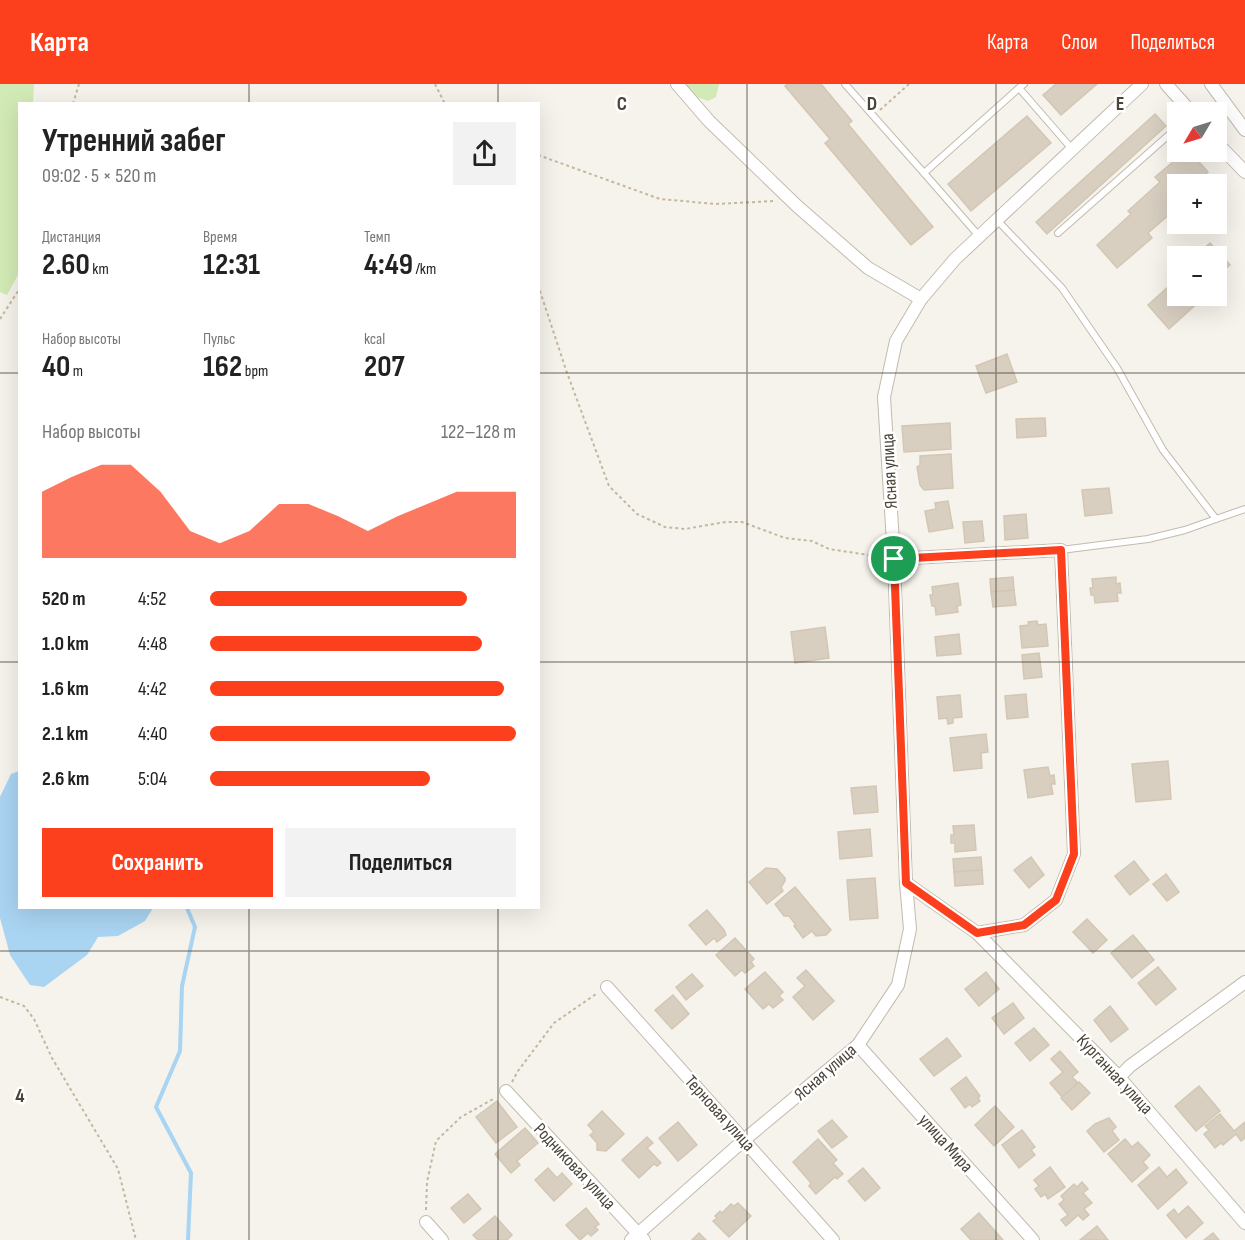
<!DOCTYPE html>
<html lang="ru">
<meta charset="utf-8">
<style>
:root{--surface:#fff;--page:#f2f2f2;--text:#222;--muted:#767676;--accent:#fc3f1d}
body{margin:0;font-family:"Sofia Sans Condensed",sans-serif;background:var(--page);color:var(--text);height:100vh;display:flex;flex-direction:column;font-size:22px;white-space:nowrap}
*{box-sizing:border-box;margin:0}
p{font-size:20px;color:var(--muted)}
.icon{flex:none;width:33px;height:33px;fill:none;stroke:currentColor;stroke-width:2;stroke-linecap:round;stroke-linejoin:round}
.map{position:relative;flex:1;overflow:hidden}
.panel{position:absolute;left:18px;top:18px;width:522px;height:807px;display:flex;flex-direction:column;background:var(--surface);border-radius:0px;box-shadow:0 6px 24px #0002}
.panel>*{flex:none}
.needle{width:39px;rotate:232deg}
.tools{position:absolute;left:1167px;top:18px;display:grid;gap:12px}
.tools a{display:grid;place-items:center;width:60px;height:60px;border-radius:0px;background:var(--surface);box-shadow:0 6px 24px #0002;font-size:30px}
.pin{position:absolute;display:grid;place-items:center;width:51px;height:51px;color:#fff;margin:-26px;border:3px solid #fff;border-radius:50%;box-shadow:0 2px 6px #0007}
.round{display:grid;place-items:center;flex:none;width:63px;height:63px;border-radius:0px;background:var(--page)}
.overview{display:flex;align-items:center;justify-content:space-between;height:102px;padding:0 24px}
h1{font-size:33px;font-weight:700;line-height:45px}
.stats{display:grid;grid-template-columns:repeat(3,1fr);gap:9px;height:102px;padding:6px 24px}
.stats div{display:grid;align-content:center}
.stats b{font-size:30px;font-weight:700}
.stats small{font-size:16px;font-weight:400}
.stats p{font-size:16px}
.chart{height:168px;padding:12px 24px}
.chart p{display:flex;justify-content:space-between}
.chart svg{width:100%;height:108px;margin-top:6px;fill:var(--accent);opacity:.7}
.action{display:flex;gap:12px;margin-top:auto;padding:12px 24px}
.action a{flex:1;height:69px;border-radius:0px;background:var(--accent);color:#fff;font-size:24px;font-weight:700;line-height:69px;text-align:center}
.action a+a{background:var(--page);color:var(--text)}
ul{padding:0 24px;list-style:none;font-size:20px}
li{display:grid;grid-template-columns:96px 72px 1fr;align-items:center;height:45px}
li i{height:15px;border-radius:8px;background:var(--accent)}
header{display:flex;align-items:center;gap:36px;box-sizing:border-box;height:84px;padding:0 30px;background:var(--accent);color:#fff}
header strong{font-size:28px}
nav{display:flex;gap:33px;margin-inline-start:auto;font-size:21px}
.map>svg:first-child{display:block}
.green{fill:#d2eab5}
.water{fill:#a9d4f2}
.lines{fill:none;stroke-linecap:round;stroke-linejoin:round}
.stream{stroke:#a9d4f2;stroke-width:4}
.building{fill:#d8cfc1;stroke:#d3c7b4;stroke-width:1.5}
.lane-casing{stroke:#c2bbae;stroke-width:8}
.street-casing{stroke:#c2bbae;stroke-width:14}
.path{stroke:#c4b79f;stroke-width:2;stroke-dasharray:3 3;stroke-linecap:butt}
.lane{stroke:#fff;stroke-width:6}
.street{stroke:#fff;stroke-width:12}
.route-casing{stroke:#fff;stroke-width:12}
.route{stroke:#fc3f1d;stroke-width:8}
.grid{fill:none;stroke:#4b4439;stroke-width:1.5;stroke-opacity:0.55}
.labels{text-anchor:middle;stroke-width:5;stroke-linejoin:round;paint-order:stroke}
.street-label{font-size:18px;fill:#4b4439;stroke:#fff}
.grid-label{font-size:20px;text-anchor:middle;font-weight:bold;fill:#4b4439;stroke:#fff;stroke-width:5;stroke-linejoin:round;paint-order:stroke}
</style>
<header>
<strong>Карта</strong>
<nav><a>Карта</a><a>Слои</a><a>Поделиться</a></nav>
</header>
<div class="map">
<svg width="1245" height="1156" viewBox="0 0 1245 1156">
<rect width="100%" height="100%" fill="#f6f3ec"/>
<g class="green">
<path d="M0,0H34L33,19L20,20L19,189L7,211L0,208Z"/>
<path d="M685,0H719L716,13L708,17L697,13Z"/>
</g>
<path class="water" d="M19,687L20,824H153L145,837L118,852L98,853L87,871L44,903L30,901L10,871L0,834V713L11,690Z"/>
<g class="lines">
<path class="stream" d="M187,824L195,843L182,902L180,967L156,1023L191,1089L188,1156"/>
</g>
<g class="building">
<path d="M787,0H821L852,37L848,40L933,143L911,161L825,59L830,55L785,2Z"/>
<path d="M1056,0H1097L1061,31L1043,11Z"/>
<path d="M1155,30L1166,42L1047,150L1036,138Z"/>
<path d="M1027,32L1051,59L971,127L948,100Z"/>
<path d="M1185,68H1190L1208,88L1195,100H1178V123L1148,149L1152,154L1117,184L1097,161L1131,130L1128,127L1160,98L1155,93Z"/>
<path d="M1210,159L1230,181L1216,193V172H1195Z"/>
<path d="M1178,194V212H1201L1203,214L1169,245L1148,221Z"/>
<path d="M1007,270L1017,298L986,309L976,282Z"/>
<path d="M1045,334L1046,352L1017,354L1016,335Z"/>
<path d="M950,339L951,365L904,368L902,342Z"/>
<path d="M951,370L953,404L924,406L920,401L917,383L920,381V372Z"/>
<path d="M1109,404L1112,429L1085,432L1082,406Z"/>
<path d="M948,417L953,444L929,448L925,427L936,425L935,419Z"/>
<path d="M1026,430L1028,454L1005,456L1004,432Z"/>
<path d="M982,437L984,457L965,459L963,438Z"/>
<path d="M1013,493L1014,506L991,508L990,495Z"/>
<path d="M1116,493V500L1120,499L1121,509H1117L1118,517L1095,519L1094,511H1091L1090,504H1093L1092,495Z"/>
<path d="M958,499L961,521L957,522L958,528L936,531L935,522H932L930,511H933L932,503Z"/>
<path d="M1014,506L1016,521L993,523L991,508Z"/>
<path d="M1037,537L1038,541L1046,540L1048,562L1022,564L1020,542L1029,541L1028,538Z"/>
<path d="M825,543L829,574L795,579L791,548Z"/>
<path d="M959,550L961,570L937,572L935,553Z"/>
<path d="M1039,569L1042,593L1024,595L1022,571Z"/>
<path d="M1026,610L1028,633L1007,635L1005,612Z"/>
<path d="M960,611L962,633L953,634V639L948,640L947,634L939,635L937,613Z"/>
<path d="M986,650L988,668L981,669L982,684L954,687L950,654Z"/>
<path d="M1168,677L1171,715L1136,718L1132,680Z"/>
<path d="M1048,683L1050,692L1054,691L1055,700H1051L1053,710L1028,714L1024,686Z"/>
<path d="M876,702L878,728L854,730L851,704Z"/>
<path d="M974,741L976,766L955,768V759H951V751H954L953,742Z"/>
<path d="M870,745L872,772L840,775L838,748Z"/>
<path d="M981,773L982,786L954,788L953,775Z"/>
<path d="M1031,773L1044,791L1029,804L1014,786Z"/>
<path d="M1134,777L1149,796L1130,811L1115,792Z"/>
<path d="M766,784L777,785L785,794V797L781,803L783,807L767,820L749,798Z"/>
<path d="M982,786L983,800L955,802L954,788Z"/>
<path d="M1166,790L1179,808L1167,817L1153,800Z"/>
<path d="M875,794L878,834L850,836L847,796Z"/>
<path d="M795,803L831,846L826,851L816,852L812,847L803,854L794,842L796,841L789,832H784L775,820Z"/>
<path d="M707,826L724,846L726,851L717,858L714,854L706,861L689,841Z"/>
<path d="M1087,835L1107,856L1093,869L1073,848Z"/>
<path d="M1133,851L1154,876L1132,894L1111,869Z"/>
<path d="M735,854L754,875L751,878L754,882L745,889L742,886L735,892L716,871Z"/>
<path d="M1158,883L1176,905L1156,921L1138,899Z"/>
<path d="M806,886L834,917L813,936L793,913L805,902L797,894Z"/>
<path d="M765,888L783,908L779,912L783,916L773,924L769,920L763,925L745,905Z"/>
<path d="M986,888L999,905L979,922L965,905Z"/>
<path d="M692,890L703,902L686,916L676,903Z"/>
<path d="M673,911L689,930L672,945L655,926Z"/>
<path d="M1013,919L1024,934L1004,950L992,934Z"/>
<path d="M1110,922L1128,945L1111,958L1094,936Z"/>
<path d="M1034,944L1049,961L1030,977L1015,959Z"/>
<path d="M947,954L961,972L934,992L920,975Z"/>
<path d="M1060,967L1078,988L1072,993L1078,999L1062,1013L1050,999L1063,988L1051,975Z"/>
<path d="M966,993L980,1012L978,1014L980,1017L972,1023L970,1020L965,1024L951,1005Z"/>
<path d="M1079,998L1090,1009L1072,1026L1061,1014Z"/>
<path d="M1199,1002L1220,1027L1196,1047L1175,1022Z"/>
<path d="M497,1017L517,1043L496,1059L476,1033Z"/>
<path d="M995,1022L1014,1043L994,1062L975,1041Z"/>
<path d="M602,1027L624,1050L606,1067L597,1066V1059L590,1051L594,1048L588,1041Z"/>
<path d="M1220,1030L1234,1047L1245,1038V1054L1241,1057L1236,1050L1223,1061L1221,1059L1215,1064L1204,1050L1209,1046L1205,1042Z"/>
<path d="M1109,1034L1116,1043L1112,1047L1119,1056L1104,1068L1087,1047L1095,1040Z"/>
<path d="M832,1036L847,1053L832,1064L818,1047Z"/>
<path d="M678,1038L697,1061L678,1077L659,1054Z"/>
<path d="M525,1044L538,1059L517,1077L520,1081L511,1089L495,1070Z"/>
<path d="M1022,1046L1035,1063L1031,1066L1035,1071L1019,1084L1002,1061Z"/>
<path d="M647,1053L653,1059L647,1064L661,1079L657,1082L654,1080L639,1094L622,1076Z"/>
<path d="M818,1055L837,1076L833,1079L843,1090L837,1095L835,1093L816,1110L809,1102L811,1099L793,1078Z"/>
<path d="M1125,1055L1132,1063L1138,1058L1150,1071L1143,1078L1148,1084L1132,1098L1108,1070Z"/>
<path d="M1050,1083L1065,1103L1048,1115L1045,1110L1041,1113L1035,1105L1039,1102L1034,1096Z"/>
<path d="M1159,1083L1167,1093L1176,1085L1187,1099L1158,1125L1138,1101Z"/>
<path d="M548,1084L557,1094L562,1089L572,1100L554,1117L535,1096Z"/>
<path d="M863,1084L880,1104L865,1117L848,1097Z"/>
<path d="M1082,1098L1088,1105L1083,1109L1092,1119L1084,1125L1089,1131L1083,1136L1078,1131L1066,1142L1061,1136L1068,1131L1059,1120L1064,1116L1061,1112L1074,1100L1077,1103Z"/>
<path d="M468,1110L481,1125L464,1139L451,1124Z"/>
<path d="M738,1119L751,1132L729,1153L713,1137L717,1134L715,1132L720,1127L722,1129L731,1120L734,1122Z"/>
<path d="M1188,1122L1203,1139L1186,1154L1167,1131L1174,1125L1178,1131Z"/>
<path d="M586,1124L599,1140L595,1143L598,1146L591,1152L588,1149L580,1156L566,1141Z"/>
<path d="M979,1129L1003,1156H971L961,1145Z"/>
<path d="M495,1132L512,1151L507,1156H478L473,1151Z"/>
<path d="M1097,1142L1108,1156H1080Z"/>
<path d="M699,1149L706,1156H692Z"/>
<path d="M1213,1149L1219,1156H1204Z"/>
</g>
<g class="lines">
<defs>
<g id="lane">
<path d="M845,0L924,89L1019,4"/>
<path d="M1024,0L1019,4L1072,65"/>
<path d="M924,89L979,152"/>
<path d="M997,136L1062,204L1117,284L1163,366L1216,435L1245,425"/>
<path d="M1058,149L1171,49L1178,50"/>
<path d="M1061,466L1148,455L1185,446L1216,435"/>
</g>
<g id="street">
<path d="M677,0L709,37L797,122L868,184L921,215"/>
<path d="M1166,0L1191,28"/>
<path d="M1211,0L1245,46"/>
<path d="M1216,58L1245,88"/>
<path d="M894,475L1061,466L1074,770L1056,816L1024,841L977,849"/>
<path d="M906,799L977,849L1119,993L1245,1139"/>
<path d="M607,903L833,1156"/>
<path d="M858,961L1033,1156"/>
<path d="M1119,993L1130,982L1245,898"/>
<path d="M506,1007L644,1156"/>
<path d="M426,1138L442,1156"/>
<path d="M631,1156L744,1056L858,961L898,901L910,845L906,799L894,475L884,313L896,257L921,215L955,175L1142,0"/>
</g>
</defs>
<use href="#lane" class="lane-casing"/>
<use href="#street" class="street-casing"/>
<g class="path">
<path d="M435,0L445,20"/>
<path d="M73,20L79,0"/>
<path d="M880,26L909,0"/>
<path d="M538,71L660,115L716,120L774,117"/>
<path d="M538,201L566,286L609,402L637,430L665,443L685,445L726,438H742L785,454L812,457L829,465L882,473"/>
<path d="M0,235L20,204"/>
<path d="M0,913L24,922L34,935L52,974L118,1085L136,1156"/>
<path d="M512,998L518,987L554,939L596,910"/>
<path d="M426,1126L427,1098L436,1057L461,1033L495,1014"/>
</g>
<use href="#lane" class="lane"/>
<use href="#street" class="street"/>
</g>
<g class="lines">
<defs>
<path id="route" d="M1061,466L1074,770L1056,816L1024,841L977,849L906,799L894,475Z"/>
</defs>
<use href="#route" class="route-casing"/>
<use href="#route" class="route"/>
</g>
<path class="grid" d="M249,0V20M498,0V20M747,0V1156M996,0V1156M0,289H20M538,289H1245M0,578H20M538,578H1245M249,824V1156M498,824V1156M0,867H1245"/>
<g class="labels">
<g class="street-label">
<text transform="translate(889 387) rotate(-93)" y="6">Ясная улица</text>
<text transform="translate(825 988) rotate(-41)" y="6">Ясная улица</text>
<text transform="translate(1115 990) rotate(47)" y="6">Курганная улица</text>
<text transform="translate(720 1029) rotate(48)" y="6">Терновая улица</text>
<text transform="translate(946 1059) rotate(48)" y="6">улица Мира</text>
<text transform="translate(575 1082) rotate(47)" y="6">Родниковая улица</text>
</g>
</g>
<g class="grid-label">
<text x="622" y="26">C</text>
<text x="872" y="26">D</text>
<text x="1120" y="26">E</text>
<text x="20" y="1018">4</text>
</g>
</svg>
<div class="tools">
<a><svg class="needle" viewBox="-14 -14 28 28"><path d="M0-13l5 13h-10z" fill="#e53935"/><path d="M0 13l5-13h-10z" fill="#767676"/></svg></a>
<a>+</a>
<a>−</a>
</div>
<div class="pin" style="left:894px;top:475px;background:#1e9e55"><svg class="icon" aria-label="arrive" viewBox="0 0 24 24"><path d="M6 21V4h12l-3 4 3 4H6"/></svg></div>
<section class="panel">
<div class="overview"><div><h1>Утренний забег</h1><p>09:02 · 5 × 520 m</p></div><a class="round"><svg class="icon" aria-label="share" viewBox="0 0 24 24"><path d="M12 15V3M7 8l5-5 5 5M5 13v7h14v-7"/></svg></a></div>
<div class="stats">
<div><p>Дистанция</p><b>2.60<small> km</small></b></div>
<div><p>Время</p><b>12:31</b></div>
<div><p>Темп</p><b>4:49<small> /km</small></b></div>
</div>
<div class="stats">
<div><p>Набор высоты</p><b>40<small> m</small></b></div>
<div><p>Пульс</p><b>162<small> bpm</small></b></div>
<div><p>kcal</p><b>207</b></div>
</div>
<div class="chart"><p><span>Набор высоты</span>122–128 m</p>
<svg viewBox="0 0 160 44" preserveAspectRatio="none"><path d="M0 44V17L10 11L20 6L30 6L40 17L50 33L60 38L70 33L80 22L90 22L100 27L110 33L120 27L130 22L140 17L150 17L160 17V44z"/></svg>
</div>
<ul>
<li><b>520 m</b>4:52<i style="width:84%"></i></li>
<li><b>1.0 km</b>4:48<i style="width:89%"></i></li>
<li><b>1.6 km</b>4:42<i style="width:96%"></i></li>
<li><b>2.1 km</b>4:40<i style="width:100%"></i></li>
<li><b>2.6 km</b>5:04<i style="width:72%"></i></li>
</ul>
<div class="action"><a>Сохранить</a><a>Поделиться</a></div>
</section>
</div>
